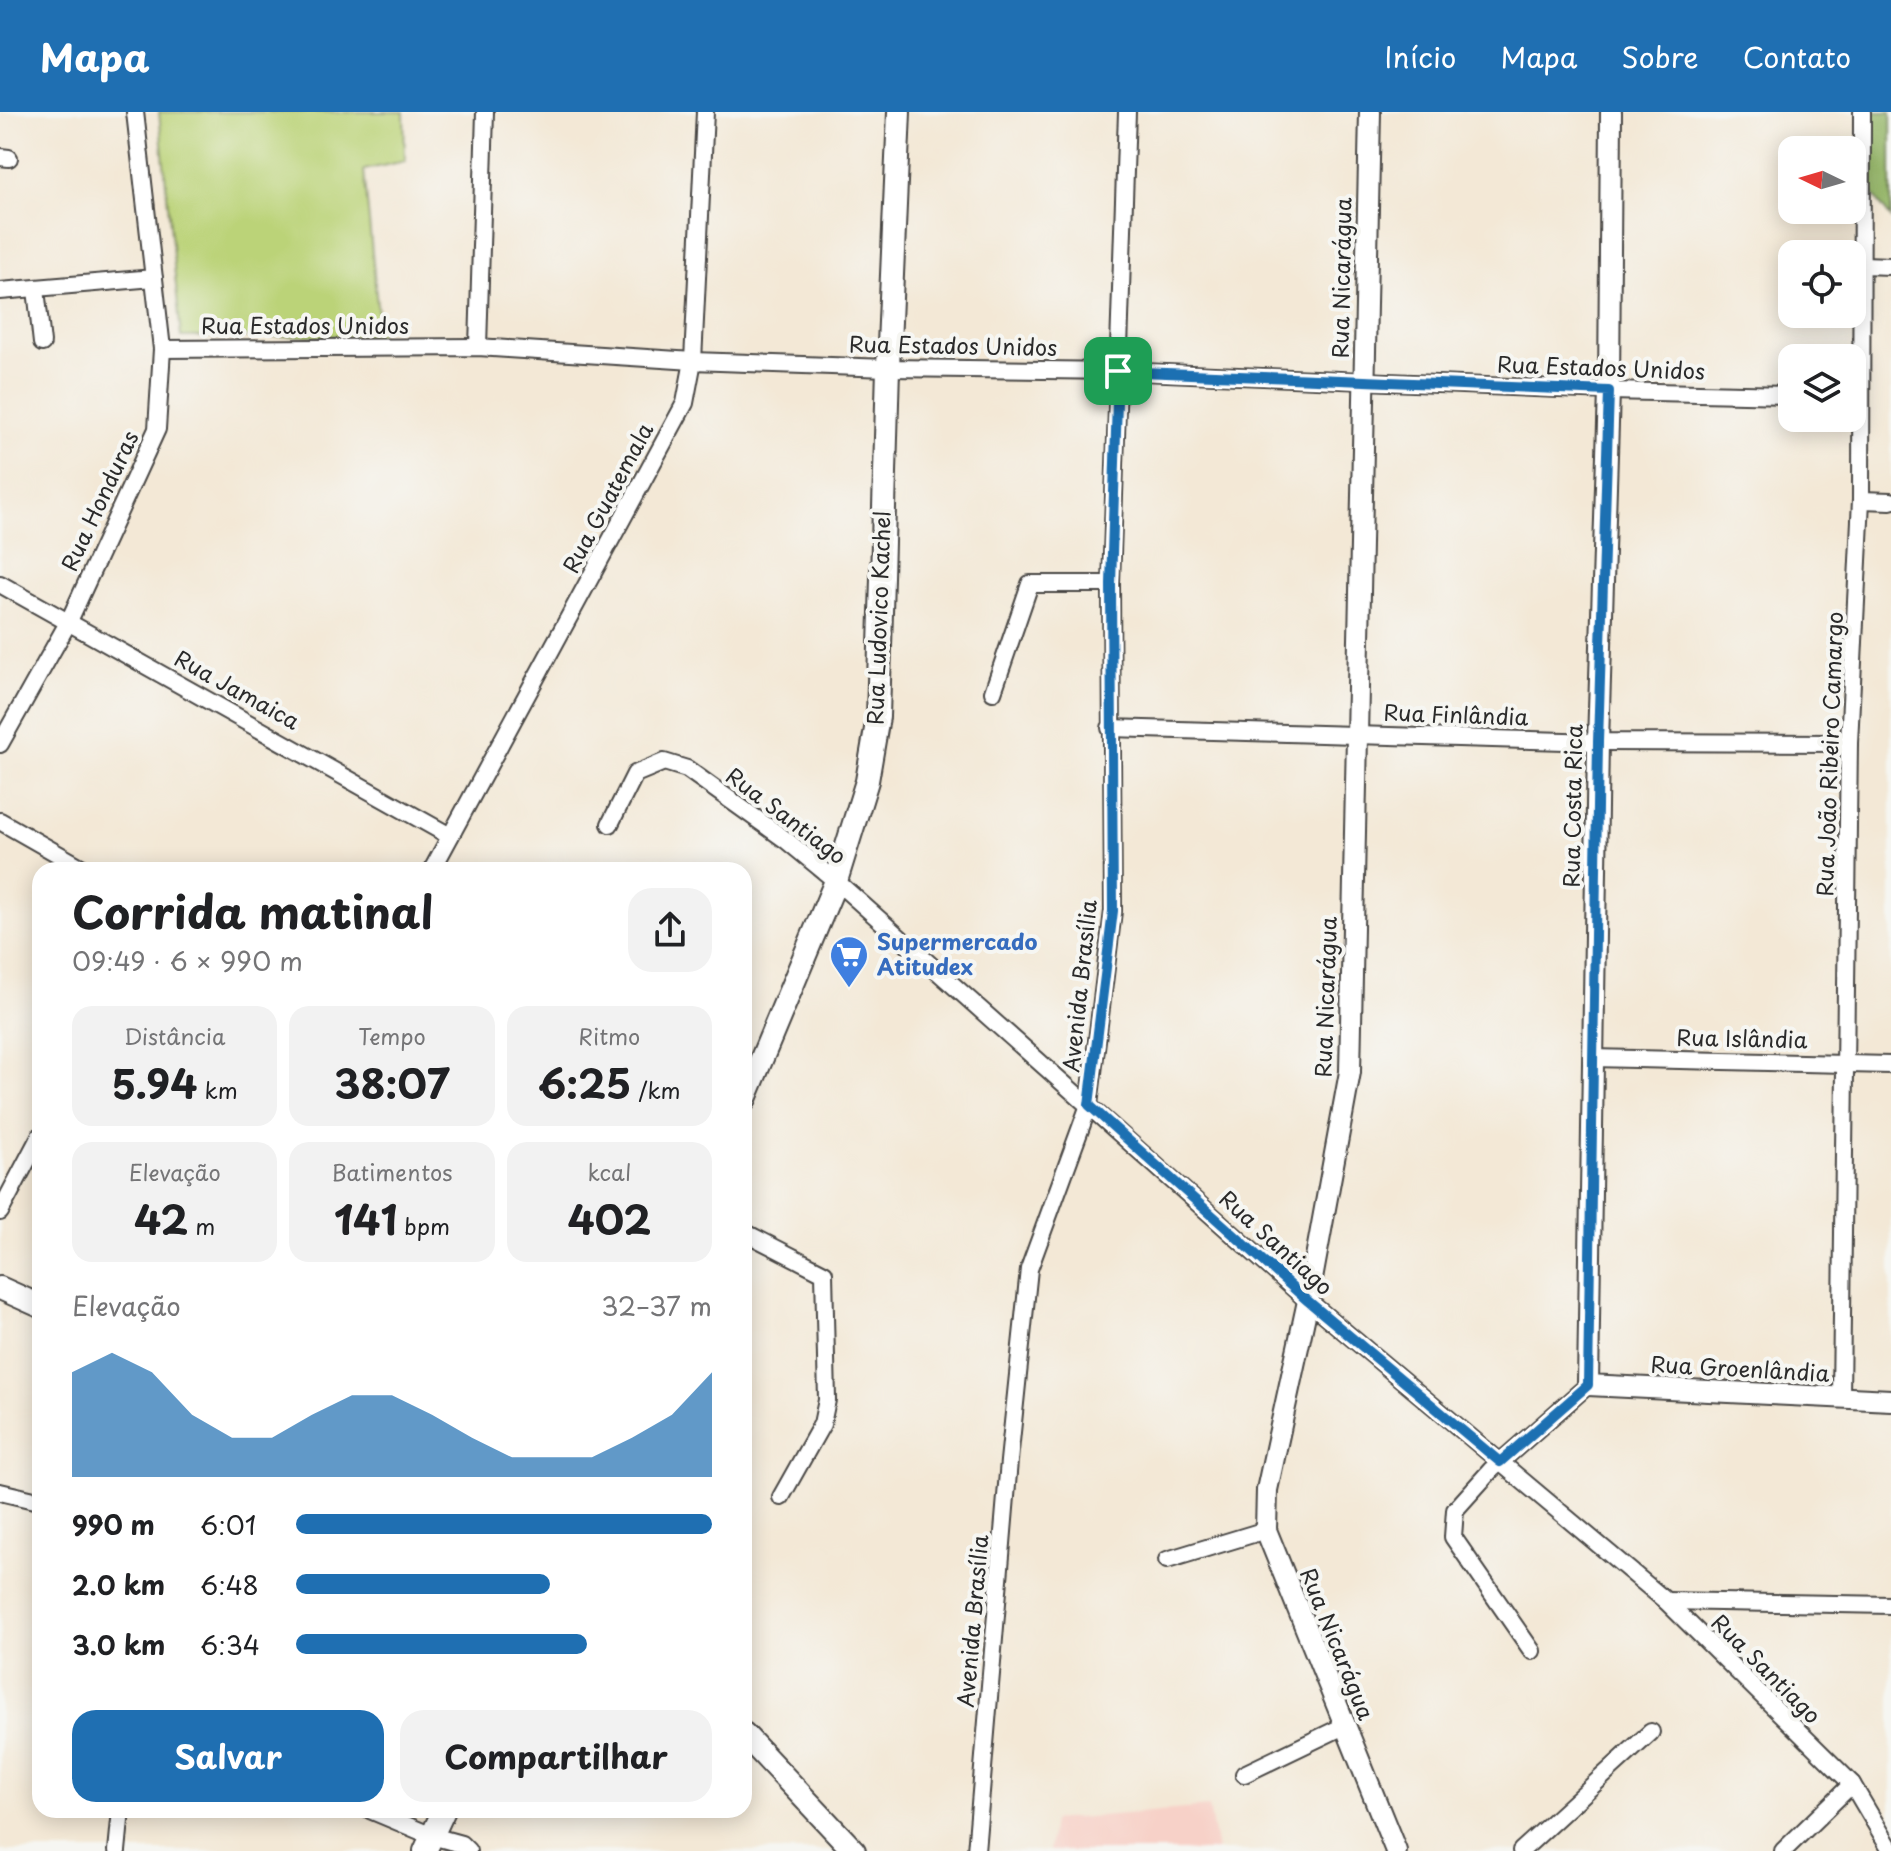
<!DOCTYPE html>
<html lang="pt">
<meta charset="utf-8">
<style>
:root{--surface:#fff;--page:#f2f2f2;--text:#202124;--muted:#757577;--accent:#1f6fb2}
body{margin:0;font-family:"Playpen Sans",sans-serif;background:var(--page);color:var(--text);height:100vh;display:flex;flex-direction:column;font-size:30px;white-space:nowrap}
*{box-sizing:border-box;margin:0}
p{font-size:26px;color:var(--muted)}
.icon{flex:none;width:44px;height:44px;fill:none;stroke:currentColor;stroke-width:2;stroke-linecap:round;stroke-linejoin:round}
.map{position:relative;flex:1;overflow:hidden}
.drawer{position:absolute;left:32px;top:750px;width:720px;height:956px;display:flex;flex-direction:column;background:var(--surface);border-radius:24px;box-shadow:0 4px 20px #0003}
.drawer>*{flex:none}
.needle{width:52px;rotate:275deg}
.fabs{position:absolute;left:1778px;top:24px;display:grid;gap:16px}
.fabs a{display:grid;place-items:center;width:88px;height:88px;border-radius:16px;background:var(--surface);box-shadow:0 4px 20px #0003;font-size:40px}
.pin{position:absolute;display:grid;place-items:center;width:68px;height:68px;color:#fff;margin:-34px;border-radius:16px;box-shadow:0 4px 12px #0006}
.round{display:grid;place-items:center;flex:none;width:84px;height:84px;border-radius:24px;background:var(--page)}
.headline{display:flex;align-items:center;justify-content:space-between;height:136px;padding:0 40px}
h1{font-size:44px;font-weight:700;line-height:60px}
.figures{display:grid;grid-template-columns:repeat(3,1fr);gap:12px;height:136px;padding:8px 40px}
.figures div{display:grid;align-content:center;border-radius:20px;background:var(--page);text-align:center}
.figures b{font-size:40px;font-weight:700}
.figures small{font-size:22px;font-weight:400}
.figures p{font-size:22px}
.chart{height:224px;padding:16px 40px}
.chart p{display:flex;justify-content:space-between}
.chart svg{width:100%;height:144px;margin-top:8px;fill:var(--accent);opacity:.7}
.action{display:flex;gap:16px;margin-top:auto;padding:16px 40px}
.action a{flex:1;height:92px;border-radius:24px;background:var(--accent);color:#fff;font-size:32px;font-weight:700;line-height:92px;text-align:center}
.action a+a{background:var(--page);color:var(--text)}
ul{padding:0 40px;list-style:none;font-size:26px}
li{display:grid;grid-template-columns:128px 96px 1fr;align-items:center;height:60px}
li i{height:20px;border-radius:10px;background:var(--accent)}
header{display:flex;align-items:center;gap:48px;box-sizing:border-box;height:112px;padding:0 40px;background:var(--accent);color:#fff}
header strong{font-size:38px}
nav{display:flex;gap:44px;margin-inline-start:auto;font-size:28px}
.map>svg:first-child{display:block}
.built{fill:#f7d1c8}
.green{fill:#bbd378;stroke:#737f52;stroke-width:2}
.forest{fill:#94b568;stroke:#60704a;stroke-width:2}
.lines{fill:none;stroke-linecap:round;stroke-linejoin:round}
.minor-casing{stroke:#494745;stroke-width:20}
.tertiary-casing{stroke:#494745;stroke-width:24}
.secondary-casing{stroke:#494745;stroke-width:26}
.minor{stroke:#fff;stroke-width:16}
.tertiary{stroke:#fff;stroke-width:20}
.secondary{stroke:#fff;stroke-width:22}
.route-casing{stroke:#fff;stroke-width:16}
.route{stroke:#1f6fb2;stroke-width:10}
.labels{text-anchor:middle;stroke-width:8;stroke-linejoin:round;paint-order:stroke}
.street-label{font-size:22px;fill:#2b2b2b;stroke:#f6f6f2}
.shop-label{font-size:22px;font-weight:bold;fill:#366cbe;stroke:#f6f6f2;text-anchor:start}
</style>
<header>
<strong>Mapa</strong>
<nav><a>Início</a><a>Mapa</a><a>Sobre</a><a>Contato</a></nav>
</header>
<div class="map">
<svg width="1891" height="1739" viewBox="0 0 1891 1739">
<rect width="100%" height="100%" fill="#f6f6f2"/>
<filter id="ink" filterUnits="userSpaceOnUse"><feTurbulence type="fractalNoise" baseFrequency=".0125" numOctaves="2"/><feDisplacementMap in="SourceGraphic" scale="16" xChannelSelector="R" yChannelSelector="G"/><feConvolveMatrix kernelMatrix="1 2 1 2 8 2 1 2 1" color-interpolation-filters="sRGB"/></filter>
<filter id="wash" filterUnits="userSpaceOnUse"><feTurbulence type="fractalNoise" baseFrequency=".006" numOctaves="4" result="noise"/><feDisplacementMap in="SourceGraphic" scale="32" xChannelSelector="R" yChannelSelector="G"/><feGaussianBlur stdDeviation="1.8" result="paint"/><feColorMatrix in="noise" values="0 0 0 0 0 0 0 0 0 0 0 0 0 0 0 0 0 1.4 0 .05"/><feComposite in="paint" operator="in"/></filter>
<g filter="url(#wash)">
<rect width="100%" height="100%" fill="#f3e8d6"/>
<path class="built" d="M1209,1695L1217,1739H1049L1053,1708Z"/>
<path class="green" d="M159,0H404L405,49L364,58L380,224L181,225Z"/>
<path class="forest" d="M1862,0H1891V106L1870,79L1859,53Z"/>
</g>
<g filter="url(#ink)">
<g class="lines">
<defs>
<g id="minor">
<path d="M0,45L9,46"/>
<path d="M1862,153L1891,154"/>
<path d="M36,177L42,231"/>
<path d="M0,179L154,166"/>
<path d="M478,235L485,0"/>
<path d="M162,237L478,235L693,249L888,256L1118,259L1609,279L1792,283"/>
<path d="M1861,388L1891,389"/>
<path d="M0,472L450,724"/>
<path d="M993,580L1030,472H1111"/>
<path d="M1110,616L1598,630L1849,631"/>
<path d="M0,632L69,509L157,317L162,237L135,0"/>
<path d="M0,709L86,758"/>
<path d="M610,712L635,662L664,650L687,657L786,728L836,769L1308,1189L1666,1489L1852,1672L1891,1738"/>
<path d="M432,758L685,291L693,249L705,0"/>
<path d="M1592,946L1891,953"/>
<path d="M0,1100L40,1024"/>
<path d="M744,1120L824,1161L827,1288L822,1312L781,1385"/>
<path d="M1841,1285L1849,631L1861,388L1862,0"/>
<path d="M0,1380L34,1388"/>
<path d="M1167,1448L1266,1418"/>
<path d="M1666,1489L1891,1493"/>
<path d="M1532,1539L1453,1425L1455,1398L1491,1358L1588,1273"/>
<path d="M1244,1662L1344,1614"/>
<path d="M370,1698L432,1724L461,1732L468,1739"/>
<path d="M117,1739L121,1698"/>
<path d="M976,1739L1009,1349L1029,1157L1089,993L1113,799L1111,472L1127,0"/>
<path d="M1521,1739L1651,1620"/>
<path d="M1783,1739L1852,1672"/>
</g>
<g id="tertiary">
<path d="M1370,0L1350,960L1308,1189L1267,1378L1266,1418L1396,1739"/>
<path d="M1611,0L1609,279L1598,630L1588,1273L1891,1288"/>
</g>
<g id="secondary">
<path d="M744,989L836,769L867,669L878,605L888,256L899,0"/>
<path d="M0,1176L40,1194"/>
<path d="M744,1622L854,1739"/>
<path d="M425,1739L444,1698"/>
</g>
</defs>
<use href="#minor" class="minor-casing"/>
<use href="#tertiary" class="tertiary-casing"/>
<use href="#secondary" class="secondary-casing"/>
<use href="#minor" class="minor"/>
<use href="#tertiary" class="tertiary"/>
<use href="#secondary" class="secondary"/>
</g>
</g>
<g class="lines" filter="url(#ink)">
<defs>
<path id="route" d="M1118,259L1609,279L1598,630L1588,1273L1500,1350L1308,1189L1089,993L1113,799L1111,472Z"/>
</defs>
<use href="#route" class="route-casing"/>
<use href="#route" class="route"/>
</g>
<defs>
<symbol id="supermarket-pin" viewBox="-11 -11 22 30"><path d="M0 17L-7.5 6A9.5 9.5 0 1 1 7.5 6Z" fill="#3f7fe0" stroke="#f6f6f2"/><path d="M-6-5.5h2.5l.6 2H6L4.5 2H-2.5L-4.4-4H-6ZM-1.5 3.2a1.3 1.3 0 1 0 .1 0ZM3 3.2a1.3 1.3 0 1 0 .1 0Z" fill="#fff"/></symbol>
</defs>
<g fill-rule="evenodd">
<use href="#supermarket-pin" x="827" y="821" width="44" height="60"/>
</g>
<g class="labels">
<g class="street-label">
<text transform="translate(1342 166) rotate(-89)" y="8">Rua Nicarágua</text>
<text x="305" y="222">Rua Estados Unidos</text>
<text transform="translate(953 234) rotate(1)" y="8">Rua Estados Unidos</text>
<text transform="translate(1601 256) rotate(2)" y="8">Rua Estados Unidos</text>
<text transform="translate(608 386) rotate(-62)" y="8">Rua Guatemala</text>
<text transform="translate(100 389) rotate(-65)" y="8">Rua Honduras</text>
<text transform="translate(879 506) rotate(-88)" y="8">Rua Ludovico Kachel</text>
<text transform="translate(237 578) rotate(29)" y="8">Rua Jamaica</text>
<text transform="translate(1456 603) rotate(2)" y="8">Rua Finlândia</text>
<text transform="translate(1830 642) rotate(-88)" y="8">Rua João Ribeiro Camargo</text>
<text transform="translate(1573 694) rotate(-89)" y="8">Rua Costa Rica</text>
<text transform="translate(786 704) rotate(37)" y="8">Rua Santiago</text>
<text transform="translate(1080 874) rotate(-84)" y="8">Avenida Brasília</text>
<text transform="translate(1326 885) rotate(-88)" y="8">Rua Nicarágua</text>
<text transform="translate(1742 927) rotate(1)" y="8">Rua Islândia</text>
<text transform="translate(1276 1131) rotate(42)" y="8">Rua Santiago</text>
<text transform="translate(1740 1257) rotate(3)" y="8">Rua Groenlândia</text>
<text transform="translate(973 1509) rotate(-85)" y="8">Avenida Brasília</text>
<text transform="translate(1337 1532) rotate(68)" y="8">Rua Nicarágua</text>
<text transform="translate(1766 1557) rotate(45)" y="8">Rua Santiago</text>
</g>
<g class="shop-label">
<text x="877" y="838">Supermercado<tspan x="877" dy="25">Atitudex</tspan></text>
</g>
</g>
</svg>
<div class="fabs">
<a><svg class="needle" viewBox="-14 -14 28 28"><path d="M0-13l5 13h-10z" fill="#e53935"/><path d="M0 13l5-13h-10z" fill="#757577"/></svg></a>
<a><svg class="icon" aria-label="locate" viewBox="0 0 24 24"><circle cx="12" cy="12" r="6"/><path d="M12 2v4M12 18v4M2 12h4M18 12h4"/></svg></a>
<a><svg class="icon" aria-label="layers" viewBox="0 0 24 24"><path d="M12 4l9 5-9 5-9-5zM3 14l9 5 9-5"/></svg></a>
</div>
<div class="pin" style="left:1118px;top:259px;background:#1e9e55"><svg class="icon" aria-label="arrive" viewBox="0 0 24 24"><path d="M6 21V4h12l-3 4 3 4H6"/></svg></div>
<section class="drawer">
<div class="headline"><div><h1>Corrida matinal</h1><p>09:49 · 6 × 990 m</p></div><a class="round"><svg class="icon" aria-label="share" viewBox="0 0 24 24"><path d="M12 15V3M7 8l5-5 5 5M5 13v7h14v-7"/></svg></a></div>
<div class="figures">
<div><p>Distância</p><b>5.94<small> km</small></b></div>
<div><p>Tempo</p><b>38:07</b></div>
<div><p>Ritmo</p><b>6:25<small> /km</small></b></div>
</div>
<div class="figures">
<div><p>Elevação</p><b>42<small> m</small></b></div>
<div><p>Batimentos</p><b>141<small> bpm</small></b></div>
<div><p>kcal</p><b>402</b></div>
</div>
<div class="chart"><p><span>Elevação</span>32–37 m</p>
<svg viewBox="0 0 160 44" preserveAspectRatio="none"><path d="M0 44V12L10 6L20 12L30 25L40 32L50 32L60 25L70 19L80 19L90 25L100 32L110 38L120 38L130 38L140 32L150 25L160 12V44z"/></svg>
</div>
<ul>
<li><b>990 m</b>6:01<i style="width:100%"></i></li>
<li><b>2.0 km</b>6:48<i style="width:61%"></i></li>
<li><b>3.0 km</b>6:34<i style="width:70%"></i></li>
</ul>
<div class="action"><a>Salvar</a><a>Compartilhar</a></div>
</section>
</div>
